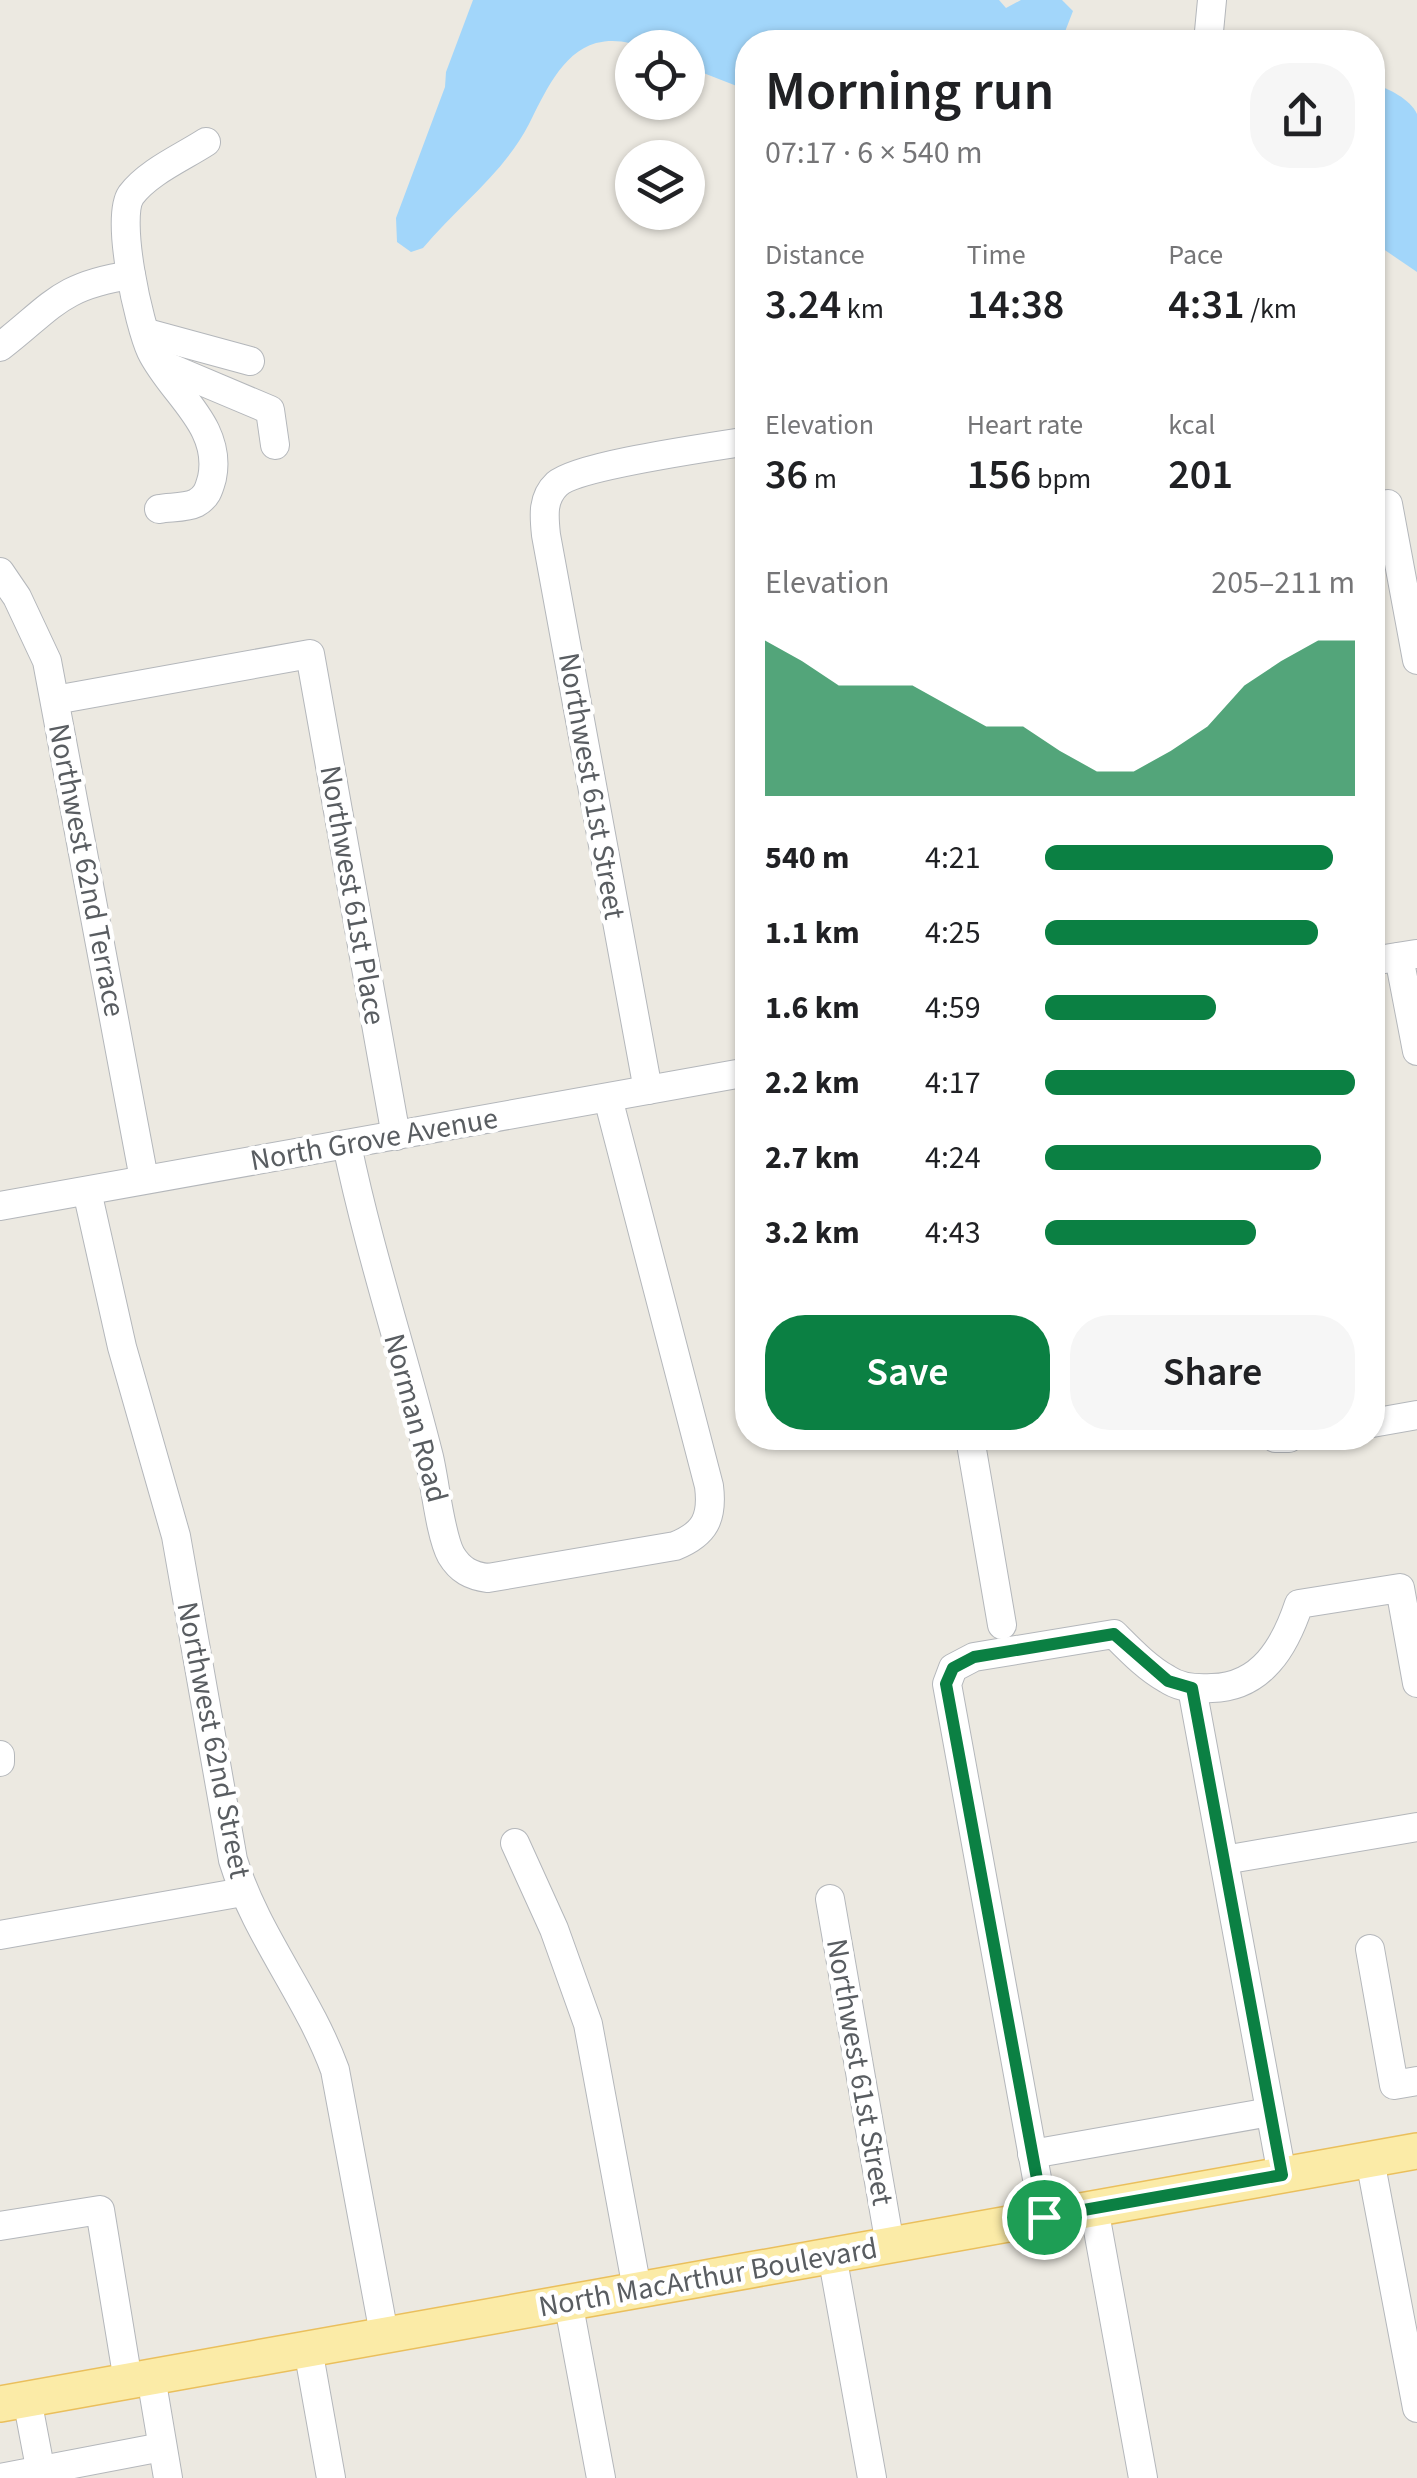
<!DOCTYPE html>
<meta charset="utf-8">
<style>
:root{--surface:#fff;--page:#f6f6f6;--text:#202124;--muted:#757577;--accent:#0b8043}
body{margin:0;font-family:"Source Sans 3",sans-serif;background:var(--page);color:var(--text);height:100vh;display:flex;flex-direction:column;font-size:38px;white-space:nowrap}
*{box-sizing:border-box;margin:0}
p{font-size:32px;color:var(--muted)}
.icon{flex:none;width:55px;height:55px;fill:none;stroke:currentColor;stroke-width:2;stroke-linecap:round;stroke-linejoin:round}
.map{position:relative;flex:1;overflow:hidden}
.drawer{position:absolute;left:735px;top:30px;width:650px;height:1420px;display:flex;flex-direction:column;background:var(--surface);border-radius:40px;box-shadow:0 2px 8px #0004}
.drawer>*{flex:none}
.controls{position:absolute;left:615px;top:30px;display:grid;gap:20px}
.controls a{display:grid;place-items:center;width:90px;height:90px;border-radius:50%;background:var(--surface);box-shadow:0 2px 8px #0004;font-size:50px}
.pin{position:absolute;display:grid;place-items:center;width:85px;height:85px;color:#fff;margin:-42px;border:5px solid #fff;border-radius:50%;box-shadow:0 2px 10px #0007}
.round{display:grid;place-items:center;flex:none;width:105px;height:105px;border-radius:40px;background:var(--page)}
.head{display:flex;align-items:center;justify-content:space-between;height:170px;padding:0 30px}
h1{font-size:55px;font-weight:600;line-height:75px}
.metrics{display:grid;grid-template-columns:repeat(3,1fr);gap:15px;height:170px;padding:10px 30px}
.metrics div{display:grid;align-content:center}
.metrics b{font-size:42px;font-weight:600}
.metrics small{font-size:28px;font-weight:400}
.metrics p{font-size:28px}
.chart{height:280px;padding:20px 30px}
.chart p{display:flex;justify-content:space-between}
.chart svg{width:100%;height:180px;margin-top:10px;fill:var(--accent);opacity:.7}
.primary-button{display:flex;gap:20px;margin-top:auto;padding:20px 30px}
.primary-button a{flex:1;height:115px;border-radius:40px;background:var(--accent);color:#fff;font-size:40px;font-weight:600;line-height:115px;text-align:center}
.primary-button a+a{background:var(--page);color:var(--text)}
ul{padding:0 30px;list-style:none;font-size:32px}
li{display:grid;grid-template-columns:160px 120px 1fr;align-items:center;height:75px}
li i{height:25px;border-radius:12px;background:var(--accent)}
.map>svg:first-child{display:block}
.water{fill:#a2d6fa}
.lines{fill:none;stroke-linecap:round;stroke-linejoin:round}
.minor-casing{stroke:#b4b7bb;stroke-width:30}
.major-casing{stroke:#eabf5c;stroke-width:38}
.minor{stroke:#fff;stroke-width:28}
.major{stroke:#fbeba7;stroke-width:35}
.route-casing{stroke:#fff;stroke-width:20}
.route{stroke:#0b8043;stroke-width:12}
.labels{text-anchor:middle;stroke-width:9;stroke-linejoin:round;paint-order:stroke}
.street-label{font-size:30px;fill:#595d61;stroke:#fff}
</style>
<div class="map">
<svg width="1417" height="2478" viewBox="0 0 1417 2478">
<rect width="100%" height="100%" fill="#ece9e1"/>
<g class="water">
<path d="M473,0H999L1006,8L1021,0H1062L1073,11L1061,42H748L747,90L688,67V48C676,48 660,50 649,48C630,43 616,38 596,43C561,53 544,95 529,124C504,173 458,206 423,248L411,252L397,242L396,218L445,87L446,72Z"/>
<path d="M1373,84C1388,88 1410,99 1417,114V272L1373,242Z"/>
</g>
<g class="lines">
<defs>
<g id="minor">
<path d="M1208,42L1212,0"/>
<path d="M147,333L250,361"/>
<path d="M0,347C53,306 59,286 131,275"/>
<path d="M161,364L270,410L275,445"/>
<path d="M1388,504L1417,660"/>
<path d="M159,509C170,507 186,508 196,503C207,497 209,489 212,478C223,425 171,393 151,351C139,325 115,218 131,195C148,172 183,157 206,142"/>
<path d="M0,572L17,597L47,661L144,1179"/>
<path d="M55,700L310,654L396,1136"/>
<path d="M1399,957L1417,1051"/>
<path d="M1372,961L1416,954"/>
<path d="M648,1090L546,535C544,516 542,498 557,484C578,465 713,447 748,441"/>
<path d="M347,1145C369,1251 403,1353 429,1457C435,1482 440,1535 451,1555C460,1570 471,1576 488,1578L675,1546C705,1534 713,1518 709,1486L608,1098"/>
<path d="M87,1191L122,1347L176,1536L233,1860C256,1935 308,1996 335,2070L384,2334"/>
<path d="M0,1206L748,1072"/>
<path d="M1372,1423L1417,1415"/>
<path d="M970,1438L1002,1625"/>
<path d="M1275,1438H1289"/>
<path d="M1192,1688L1282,2175"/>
<path d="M0,1755V1762"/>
<path d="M515,1843L554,1929L588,2024L637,2289"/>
<path d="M1224,1860L1417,1827"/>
<path d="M830,1899L890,2245"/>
<path d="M0,1935L243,1892"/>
<path d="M1370,1949L1394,2085L1417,2081"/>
<path d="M1032,2154L1270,2112"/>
<path d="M1370,2160L1417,2408"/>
<path d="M1094,2208L1143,2478"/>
<path d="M1044,2217L947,1684L953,1668L974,1657L1114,1634C1130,1650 1147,1668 1167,1679C1180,1688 1196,1689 1212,1688C1262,1687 1285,1646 1299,1604L1400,1588L1417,1683"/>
<path d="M0,2226L100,2210L128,2381"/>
<path d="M832,2255L872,2478"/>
<path d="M568,2301L601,2478"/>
<path d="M308,2349L331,2478"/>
<path d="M151,2377L168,2478"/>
<path d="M27,2399L42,2478"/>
<path d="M0,2478L162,2447"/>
</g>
<path id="major" d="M0,2404L1417,2151"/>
</defs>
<use href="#minor" class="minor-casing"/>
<use href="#major" class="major-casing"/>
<use href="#minor" class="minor"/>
<use href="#major" class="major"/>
</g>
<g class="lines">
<defs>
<path id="route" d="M1114,1634L1168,1681L1192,1688L1282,2175L1044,2217L946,1684L953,1668L974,1657Z"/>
</defs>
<use href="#route" class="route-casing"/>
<use href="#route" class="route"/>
</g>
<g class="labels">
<g class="street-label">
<text transform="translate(592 786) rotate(80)" y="10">Northwest 61st Street</text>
<text transform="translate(87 870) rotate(79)" y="10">Northwest 62nd Terrace</text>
<text transform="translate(353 895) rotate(80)" y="10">Northwest 61st Place</text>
<text transform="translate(374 1139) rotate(-10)" y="10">North Grove Avenue</text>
<text transform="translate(416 1418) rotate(75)" y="10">Norman Road</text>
<text transform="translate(214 1740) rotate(79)" y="10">Northwest 62nd Street</text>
<text transform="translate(860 2072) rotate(80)" y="10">Northwest 61st Street</text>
<text transform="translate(708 2277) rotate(-10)" y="10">North MacArthur Boulevard</text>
</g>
</g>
</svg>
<div class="controls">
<a><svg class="icon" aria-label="locate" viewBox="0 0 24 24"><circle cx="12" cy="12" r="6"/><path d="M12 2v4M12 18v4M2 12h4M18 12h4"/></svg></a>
<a><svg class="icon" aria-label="layers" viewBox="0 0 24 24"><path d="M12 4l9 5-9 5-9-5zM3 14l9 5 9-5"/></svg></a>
</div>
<div class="pin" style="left:1044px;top:2217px;background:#1e9e55"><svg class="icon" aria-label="arrive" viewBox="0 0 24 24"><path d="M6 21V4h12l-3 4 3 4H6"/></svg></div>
<section class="drawer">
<div class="head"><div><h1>Morning run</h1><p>07:17 · 6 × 540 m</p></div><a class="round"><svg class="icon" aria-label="share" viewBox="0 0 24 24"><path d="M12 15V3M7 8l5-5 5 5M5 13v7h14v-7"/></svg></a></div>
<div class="metrics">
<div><p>Distance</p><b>3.24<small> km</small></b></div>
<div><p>Time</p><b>14:38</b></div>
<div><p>Pace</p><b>4:31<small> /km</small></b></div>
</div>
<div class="metrics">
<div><p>Elevation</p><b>36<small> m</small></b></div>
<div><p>Heart rate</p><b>156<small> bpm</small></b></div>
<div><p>kcal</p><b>201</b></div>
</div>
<div class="chart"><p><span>Elevation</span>205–211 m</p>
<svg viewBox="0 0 160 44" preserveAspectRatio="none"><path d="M0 44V6L10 11L20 17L30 17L40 17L50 22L60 27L70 27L80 33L90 38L100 38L110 33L120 27L130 17L140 11L150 6L160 6V44z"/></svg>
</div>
<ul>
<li><b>540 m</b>4:21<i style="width:93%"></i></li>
<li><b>1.1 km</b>4:25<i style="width:88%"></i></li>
<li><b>1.6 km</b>4:59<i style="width:55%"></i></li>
<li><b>2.2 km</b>4:17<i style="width:100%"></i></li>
<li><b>2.7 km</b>4:24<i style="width:89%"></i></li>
<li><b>3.2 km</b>4:43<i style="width:68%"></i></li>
</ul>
<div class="primary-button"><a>Save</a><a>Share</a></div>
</section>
</div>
